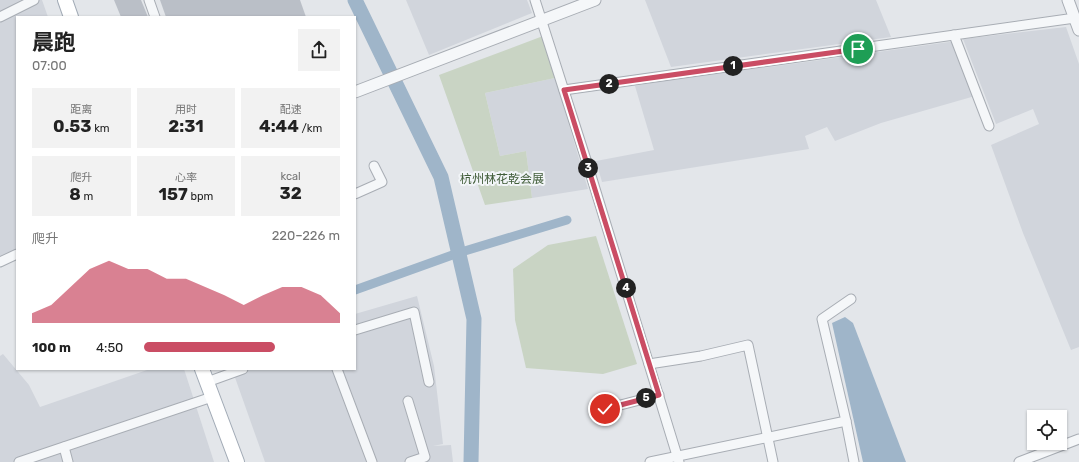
<!DOCTYPE html>
<html lang="zh">
<meta charset="utf-8">
<style>
:root{--surface:#fff;--page:#f2f2f2;--text:#222;--muted:#767676;--accent:#ca4d64}
body{margin:0;font-family:Rubik,"Noto Sans SC",sans-serif;background:var(--page);color:var(--text);height:100vh;display:flex;flex-direction:column;font-size:15px;white-space:nowrap}
*{box-sizing:border-box;margin:0}
p{font-size:13px;color:var(--muted)}
.icon{flex:none;width:22px;height:22px;fill:none;stroke:currentColor;stroke-width:2;stroke-linecap:round;stroke-linejoin:round}
.map{position:relative;flex:1;overflow:hidden}
.side{position:absolute;left:16px;top:16px;width:340px;height:354px;display:flex;flex-direction:column;background:var(--surface);border-radius:0px;box-shadow:0 1px 3px #0004}
.side>*{flex:none}
.buttons{position:absolute;left:1027px;top:410px;display:grid;gap:8px}
.buttons a{display:grid;place-items:center;width:40px;height:40px;border-radius:0px;background:var(--surface);box-shadow:0 1px 3px #0004;font-size:20px}
.pin{position:absolute;display:grid;place-items:center;width:34px;height:34px;color:#fff;margin:-17px;border:2px solid #fff;border-radius:50%;box-shadow:0 1px 4px #0007}
.km{position:absolute;width:20px;height:20px;margin:-10px;border-radius:50%;background:#222;color:#fff;font-size:11px;line-height:20px;text-align:center}
.round{display:grid;place-items:center;flex:none;width:42px;height:42px;border-radius:0px;background:var(--page)}
.summary{display:flex;align-items:center;justify-content:space-between;height:68px;padding:0 16px}
h1{font-size:22px;font-weight:700;line-height:30px}
.metrics{display:grid;grid-template-columns:repeat(3,1fr);gap:6px;height:68px;padding:4px 16px}
.metrics div{display:grid;align-content:center;border-radius:0px;background:var(--page);text-align:center}
.metrics b{font-size:17px;font-weight:700}
.metrics small{font-size:11px;font-weight:400}
.metrics p{font-size:11px}
.chart{height:112px;padding:8px 16px}
.chart p{display:flex;justify-content:space-between}
.chart svg{width:100%;height:72px;margin-top:4px;fill:var(--accent);opacity:.7}
ul{padding:0 16px;list-style:none;font-size:13px}
li{display:grid;grid-template-columns:64px 48px 1fr;align-items:center;height:30px}
li i{height:10px;border-radius:5px;background:var(--accent)}
.map>svg:first-child{display:block}
.built{fill:#d1d5dc}
.green{fill:#c9d4c4}
.water{fill:#9fb5c9}
.lines{fill:none;stroke-linecap:round;stroke-linejoin:round}
.canal{stroke:#9fb5c9;stroke-width:9}
.river{stroke:#9fb5c9;stroke-width:15}
.building{fill:#babfc7}
.minor-casing{stroke:#a8adb4;stroke-width:11}
.tertiary-casing{stroke:#a8adb4;stroke-width:13}
.primary-casing{stroke:#a2abb6;stroke-width:16}
.minor{stroke:#f5f7f9;stroke-width:9}
.tertiary{stroke:#f5f7f9;stroke-width:11}
.primary{stroke:#fff;stroke-width:14}
.route-casing{stroke:#fff;stroke-width:8}
.route{stroke:#ca4d64;stroke-width:5}
.labels{text-anchor:middle;stroke-width:4;stroke-linejoin:round;paint-order:stroke}
.park-label{font-size:12px;fill:#415d39;stroke:#f2f5f8}
</style>
<div class="map">
<svg width="1079" height="462" viewBox="0 0 1079 462">
<rect width="100%" height="100%" fill="#e3e6ea"/>
<g class="built">
<path d="M0,0H42L48,17H17V249L0,257Z"/>
<path d="M406,0H527L532,13L429,55Z"/>
<path d="M645,0H876L891,37L671,67Z"/>
<path d="M1066,27L1079,64V347L1071,350L1023,233L991,145L1039,124L1033,109L996,124L963,39Z"/>
<path d="M956,41L975,96L881,123L835,141L827,127L805,136L809,149L602,182L596,161L654,150L635,86L761,62L763,68Z"/>
<path d="M555,78L588,189L532,198L526,151L500,156L485,93Z"/>
<path d="M417,296L434,366L443,444L433,446L451,445L453,462H265L232,369H355V314Z"/>
<path d="M3,354L29,385L40,407L150,369H184L214,462H0V356Z"/>
</g>
<g class="green">
<path d="M543,36L555,78L485,93L500,156L526,151L532,198L485,205L439,75Z"/>
<path d="M596,236L637,364L603,374L526,368L515,320L513,269L548,245Z"/>
</g>
<path class="water" d="M845,317L853,323L906,462H863L832,323Z"/>
<g class="lines">
<path class="canal" d="M355,290L458,253L567,220"/>
<path class="river" d="M355,0L441,177L474,319L471,462"/>
</g>
<g class="building">
<path d="M114,0H141L148,17H121Z"/>
<path d="M160,0H300L306,17H166Z"/>
</g>
<g class="lines">
<defs>
<g id="minor">
<path d="M149,0L155,17"/>
<path d="M535,0L589,169L679,462"/>
<path d="M0,17L34,0"/>
<path d="M954,35L989,126"/>
<path d="M564,90L1075,18"/>
<path d="M355,194L382,182L374,166"/>
<path d="M0,262L17,254"/>
<path d="M355,330L414,312L429,382"/>
<path d="M649,364L701,356L748,345L773,462"/>
<path d="M337,369L372,462"/>
<path d="M207,382L243,369"/>
<path d="M408,401L425,457L410,462"/>
<path d="M605,409L659,395"/>
<path d="M846,421L854,462"/>
<path d="M64,447L68,462"/>
<path d="M19,462L212,397"/>
<path d="M650,462L846,421L822,319L851,299"/>
<path d="M1019,462L1079,439"/>
</g>
<g id="tertiary">
<path d="M1068,0L1079,30"/>
<path d="M355,92L595,0"/>
</g>
<g id="primary">
<path d="M65,0L71,17"/>
<path d="M202,369L237,462"/>
</g>
</defs>
<use href="#minor" class="minor-casing"/>
<use href="#tertiary" class="tertiary-casing"/>
<use href="#primary" class="primary-casing"/>
<use href="#minor" class="minor"/>
<use href="#tertiary" class="tertiary"/>
<use href="#primary" class="primary"/>
</g>
<g class="lines">
<defs>
<path id="route" d="M605,409L659,395L564,90L858,49"/>
</defs>
<use href="#route" class="route-casing"/>
<use href="#route" class="route"/>
</g>
<g class="labels">
<g class="park-label">
<text x="502" y="183">杭州林花乾会展</text>
</g>
</g>
</svg>
<div class="buttons">
<a><svg class="icon" aria-label="locate" viewBox="0 0 24 24"><circle cx="12" cy="12" r="6"/><path d="M12 2v4M12 18v4M2 12h4M18 12h4"/></svg></a>
</div>
<div class="pin" style="left:858px;top:49px;background:#1e9e55"><svg class="icon" aria-label="arrive" viewBox="0 0 24 24"><path d="M6 21V4h12l-3 4 3 4H6"/></svg></div>
<div class="pin" style="left:605px;top:409px;background:#d93025"><svg class="icon" aria-label="check" viewBox="0 0 24 24"><path d="M5 12l5 5 9-10"/></svg></div>
<b class="km" style="left:733px;top:66px">1</b>
<b class="km" style="left:609px;top:84px">2</b>
<b class="km" style="left:588px;top:168px">3</b>
<b class="km" style="left:626px;top:288px">4</b>
<b class="km" style="left:646px;top:398px">5</b>
<section class="side">
<div class="summary"><div><h1>晨跑</h1><p>07:00</p></div><a class="round"><svg class="icon" aria-label="share" viewBox="0 0 24 24"><path d="M12 15V3M7 8l5-5 5 5M5 13v7h14v-7"/></svg></a></div>
<div class="metrics">
<div><p>距离</p><b>0.53<small> km</small></b></div>
<div><p>用时</p><b>2:31</b></div>
<div><p>配速</p><b>4:44<small> /km</small></b></div>
</div>
<div class="metrics">
<div><p>爬升</p><b>8<small> m</small></b></div>
<div><p>心率</p><b>157<small> bpm</small></b></div>
<div><p>kcal</p><b>32</b></div>
</div>
<div class="chart"><p><span>爬升</span>220–226 m</p>
<svg viewBox="0 0 160 44" preserveAspectRatio="none"><path d="M0 44V38L10 33L20 22L30 11L40 6L50 11L60 11L70 17L80 17L90 22L100 27L110 33L120 27L130 22L140 22L150 27L160 38V44z"/></svg>
</div>
<ul>
<li><b>100 m</b>4:50<i style="width:67%"></i></li>
</ul>
</section>
</div>
